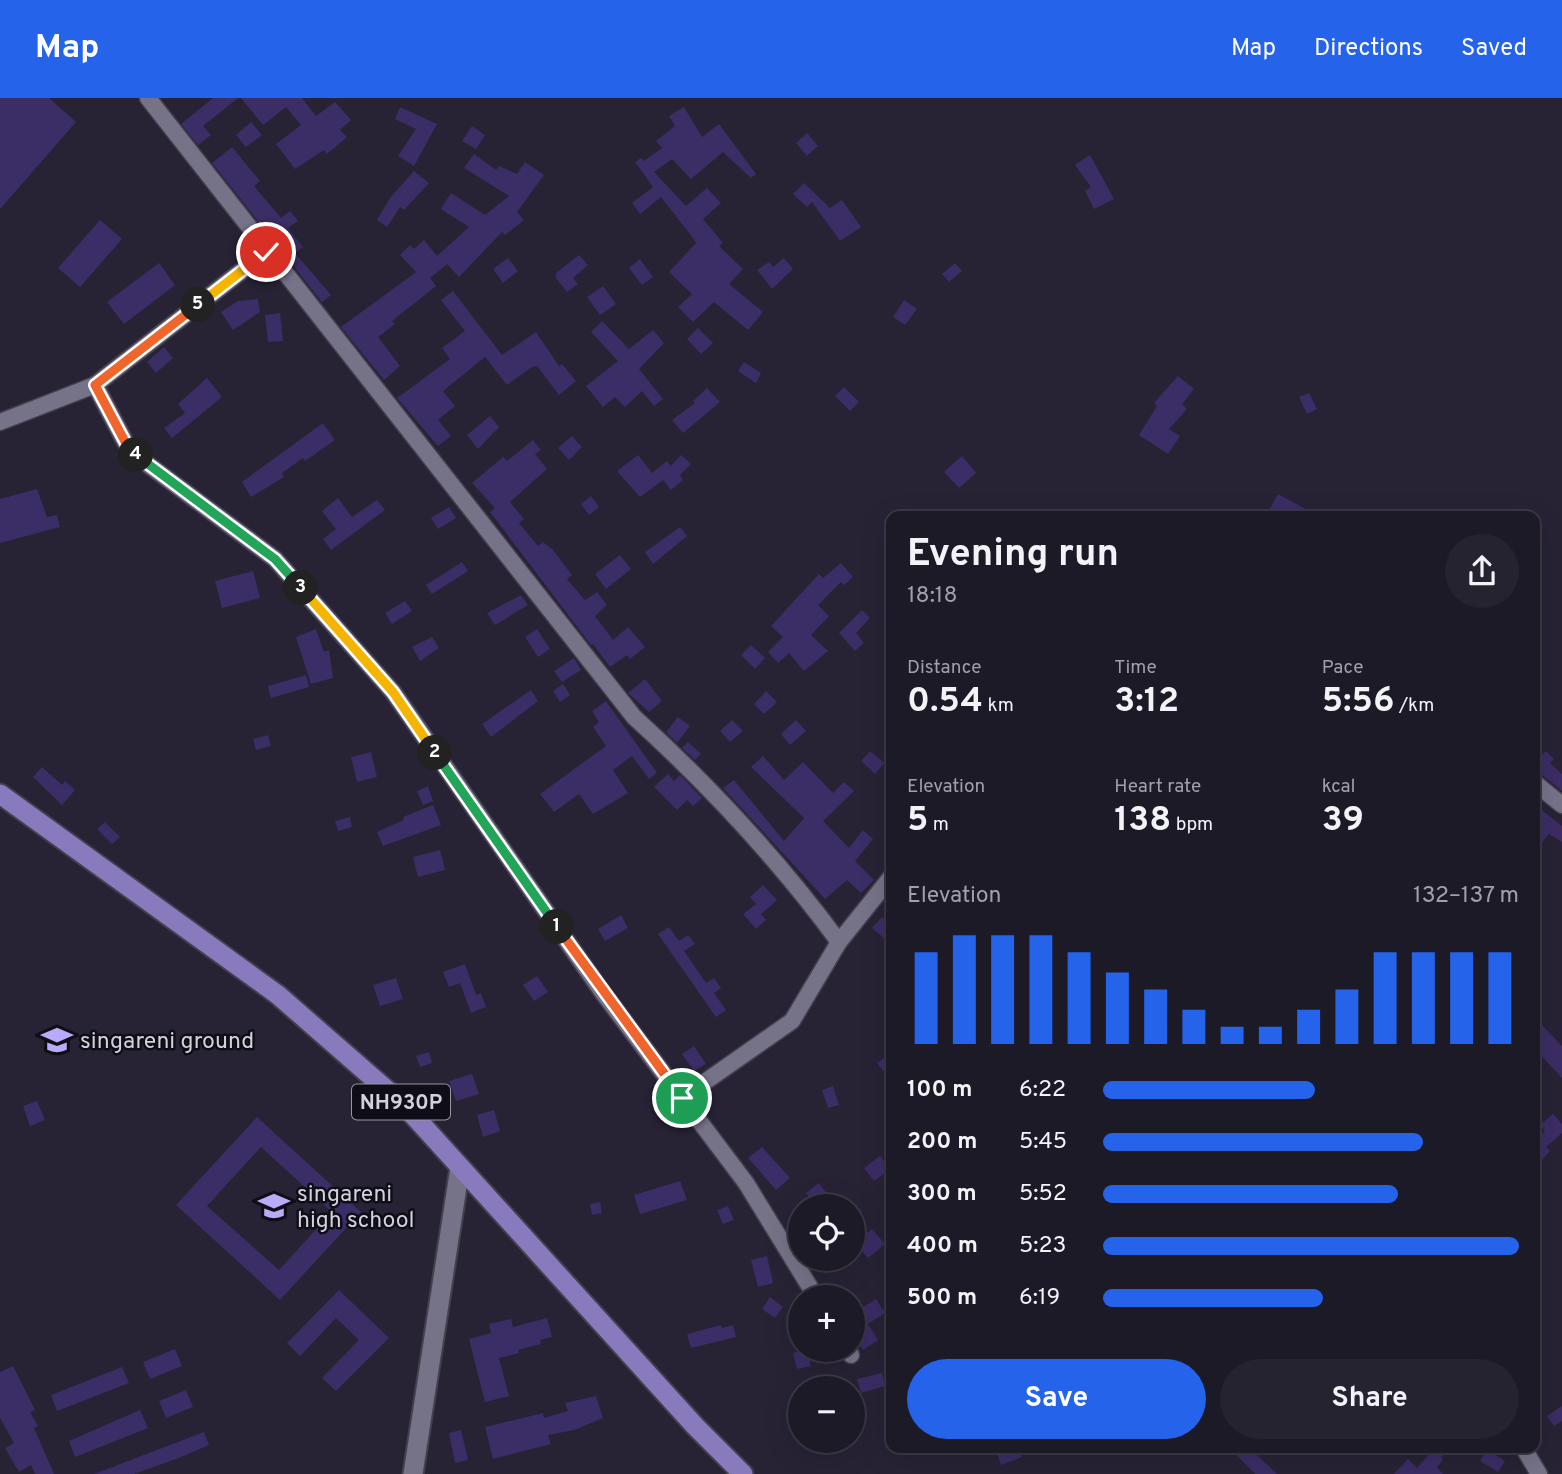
<!DOCTYPE html>
<meta charset="utf-8">
<style>
:root{--surface:#1d1a28;--page:#252330;--text:#f1f3f6;--muted:#a0a1a8;--line:#3b3845;--accent:#2563eb}
body{margin:0;font-family:Overpass,sans-serif;background:var(--page);color:var(--text);height:100vh;display:flex;flex-direction:column;font-size:26px;white-space:nowrap}
*{box-sizing:border-box;margin:0}
p{font-size:23px;color:var(--muted)}
.icon{flex:none;width:38px;height:38px;fill:none;stroke:currentColor;stroke-width:2;stroke-linecap:round;stroke-linejoin:round}
.map{position:relative;flex:1;overflow:hidden}
.details{position:absolute;left:886px;top:413px;width:654px;height:942px;display:flex;flex-direction:column;background:var(--surface);border-radius:14px;box-shadow:0 7px 28px #0002,0 0 0 2px var(--line)}
.details>*{flex:none}
.tools{position:absolute;left:788px;top:1096px;display:grid;gap:14px}
.tools a{display:grid;place-items:center;width:77px;height:77px;border-radius:50%;background:var(--surface);box-shadow:0 7px 28px #0002,0 0 0 2px var(--line);font-size:35px}
.pin{position:absolute;display:grid;place-items:center;width:60px;height:60px;color:#fff;margin:-30px;border:4px solid #fff;border-radius:50%;box-shadow:0 2px 7px #0007}
.km{position:absolute;width:35px;height:35px;margin:-18px;border-radius:50%;background:#222;color:#fff;font-size:19px;line-height:35px;text-align:center}
.round{display:grid;place-items:center;flex:none;width:74px;height:74px;border-radius:37px;background:var(--page)}
.headline{display:flex;align-items:center;justify-content:space-between;height:119px;padding:0 21px}
h1{font-size:38px;font-weight:700;line-height:52px}
.metrics{display:grid;grid-template-columns:repeat(3,1fr);gap:10px;height:119px;padding:7px 21px}
.metrics div{display:grid;align-content:center}
.metrics b{font-size:35px;font-weight:700}
.metrics small{font-size:19px;font-weight:400}
.metrics p{font-size:19px}
.chart{height:196px;padding:14px 21px}
.chart p{display:flex;justify-content:space-between}
.chart svg{width:100%;height:126px;margin-top:7px;stroke:var(--accent);stroke-width:6}
.primary-button{display:flex;gap:14px;margin-top:auto;padding:14px 21px}
.primary-button a{flex:1;height:80px;border-radius:42px;background:var(--accent);color:#fff;font-size:28px;font-weight:700;line-height:80px;text-align:center}
.primary-button a+a{background:var(--page);color:var(--text)}
ul{padding:0 21px;list-style:none;font-size:23px}
li{display:grid;grid-template-columns:112px 84px 1fr;align-items:center;height:52px}
li i{height:18px;border-radius:9px;background:var(--accent)}
header{display:flex;align-items:center;gap:42px;box-sizing:border-box;height:98px;padding:0 35px;background:var(--accent);color:#fff}
header strong{font-size:33px}
nav{display:flex;gap:38px;margin-inline-start:auto;font-size:24px}
.map>svg:first-child{display:block}
.building{fill:#3b2d65;fill-rule:evenodd}
.lines{fill:none;stroke-linecap:round;stroke-linejoin:round}
.minor-casing{stroke:#423f4f;stroke-width:19}
.tertiary-casing{stroke:#423f4f;stroke-width:23}
.trunk-casing{stroke:#423f4f;stroke-width:23}
.minor{stroke:#767288;stroke-width:16}
.tertiary{stroke:#767288;stroke-width:19}
.trunk{stroke:#887abd;stroke-width:19}
.split-1-casing{stroke:#fff;stroke-width:14}
.split-2-casing{stroke:#fff;stroke-width:14}
.split-3-casing{stroke:#fff;stroke-width:14}
.split-4-casing{stroke:#fff;stroke-width:14}
.split-5-casing{stroke:#fff;stroke-width:14}
.split-6-casing{stroke:#fff;stroke-width:14}
.split-1{stroke:#f0652b;stroke-width:9}
.split-2{stroke:#22a559;stroke-width:9}
.split-3{stroke:#f5b400;stroke-width:9}
.split-4{stroke:#22a559;stroke-width:9}
.split-5{stroke:#f0652b;stroke-width:9}
.split-6{stroke:#f5b400;stroke-width:9}
.labels{text-anchor:middle;stroke-width:5;stroke-linejoin:round;paint-order:stroke}
.shield{fill:#0f0e16;stroke:#9896a1;stroke-width:2}
.shield-label{font-size:21px;font-weight:bold;fill:#d2d0dc}
.poi-label{font-size:23px;fill:#d2d0dc;stroke:#0f0e16;text-anchor:start}
</style>
<header>
<strong>Map</strong>
<nav><a>Map</a><a>Directions</a><a>Saved</a></nav>
</header>
<div class="map">
<svg width="1562" height="1376" viewBox="0 0 1562 1376">
<rect width="100%" height="100%" fill="#272335"/>
<g class="building">
<path d="M0,0H49L76,24L0,111Z"/>
<path d="M213,0H238L203,28L211,37L198,47L181,26Z"/>
<path d="M241,0H302L316,18L335,4L351,22L340,32L347,39L327,56L324,52L295,71L276,46L301,27L286,9L263,27Z"/>
<path d="M400,9L437,26L414,68L398,58L416,31L395,21Z"/>
<path d="M684,9L702,39L719,26L756,76L751,80L723,54L691,81L672,61L654,74L686,108L707,90L721,105L703,121L723,145L719,148L743,171L729,186L763,214L748,232L714,204L693,224L678,209L692,196L669,174L696,145L693,140L661,99L640,116L632,105L653,89L635,64L641,60L644,63L662,50L656,43L675,28L669,18Z"/>
<path d="M251,24L262,37L246,49L236,37Z"/>
<path d="M472,28L485,37L476,51L462,43Z"/>
<path d="M807,35L818,48L807,58L796,45Z"/>
<path d="M232,49L260,83L254,88L281,120L290,113L298,123L288,130L303,149L295,155L331,197L322,204L212,65Z"/>
<path d="M474,56L496,72L499,68L517,76L525,64L544,77L517,114L524,122L505,137L502,134L459,179L447,166L430,180L436,188L392,223L395,226L378,239L400,268L384,282L341,229L416,174L400,157L410,147L414,151L424,142L437,158L469,129L441,111L451,95L485,117L509,98L464,70Z"/>
<path d="M1090,57L1114,101L1094,111L1085,93L1091,89L1075,67Z"/>
<path d="M414,73L429,85L404,112L400,109L387,129L377,122L390,100Z"/>
<path d="M804,85L830,110L842,102L861,129L840,143L812,104L807,109L793,96Z"/>
<path d="M100,122L122,141L80,189L58,170Z"/>
<path d="M579,157L588,167L573,180L578,186L567,194L556,180V175Z"/>
<path d="M508,160L518,173L503,185L493,171Z"/>
<path d="M784,160L793,171L772,191L757,172L769,164L773,169Z"/>
<path d="M640,161L653,179L642,187L629,170Z"/>
<path d="M159,165L175,187L124,226L107,204Z"/>
<path d="M955,165L962,173L949,184L942,176Z"/>
<path d="M603,188L616,206L600,217L587,199Z"/>
<path d="M453,193L502,257L536,234L559,268L562,266L576,283L559,297L537,268L532,269L507,287L485,259L443,293L455,308L438,322L451,338L438,348L397,300L450,261L442,250L465,233L441,202Z"/>
<path d="M258,201L260,214L233,232L221,214L238,203Z"/>
<path d="M904,202L917,211L905,227L893,219Z"/>
<path d="M280,215L283,243L268,244L265,217Z"/>
<path d="M602,223L629,251L653,232L664,245L639,271L663,301L654,308L642,293L625,309L615,299L603,309L586,288L618,263L591,234Z"/>
<path d="M698,230L713,245L701,256L687,241Z"/>
<path d="M164,249L173,260L156,275L147,264Z"/>
<path d="M744,264L761,275L756,285L738,273Z"/>
<path d="M1178,278L1194,291L1182,306L1187,311L1169,331L1180,338L1168,356L1139,337L1157,308L1154,305Z"/>
<path d="M207,280L222,299L172,340L164,330L185,315L178,306Z"/>
<path d="M844,289L859,304L850,313L835,298Z"/>
<path d="M707,290L720,304L683,335L672,322L695,305L693,303Z"/>
<path d="M1309,295L1317,311L1307,316L1299,299Z"/>
<path d="M490,318L499,329L478,351L467,337Z"/>
<path d="M323,325L335,342L305,363L303,360L282,375L284,379L251,399L242,384Z"/>
<path d="M572,338L582,349L569,362L558,350Z"/>
<path d="M533,342L541,352L535,356L547,371L510,404L524,421L519,425L538,448L543,444L553,452L572,477L567,481L585,502L597,494L607,507L595,518L613,542L628,529L645,549L630,561L627,557L610,569L593,546L591,547L490,414L495,410L472,385L503,359L507,363Z"/>
<path d="M638,357L652,375L667,363L671,368L681,357L691,366L680,377L683,382L671,392L663,382L640,399L617,373Z"/>
<path d="M962,358L976,375L959,390L944,374Z"/>
<path d="M37,391L47,419L57,417L60,429L0,445V401Z"/>
<path d="M1278,396L1318,418H1281L1269,412Z"/>
<path d="M591,398L599,409L589,417L581,406Z"/>
<path d="M338,400L352,419L377,402L385,412L331,452L323,441L336,431L322,413Z"/>
<path d="M449,409L456,420L438,431L431,420Z"/>
<path d="M680,429L687,438L653,466L645,454Z"/>
<path d="M620,457L631,471L606,491L595,476Z"/>
<path d="M462,464L468,473L432,496L426,487Z"/>
<path d="M841,465L853,479L844,487L841,484L818,507L829,518L811,537L828,553L804,573L789,555L778,565L768,554L783,539L771,528L819,476L823,480Z"/>
<path d="M253,473L260,500L222,510L215,483Z"/>
<path d="M521,497L528,507L495,527L487,515Z"/>
<path d="M405,503L412,513L392,526L385,515Z"/>
<path d="M862,512L870,520L856,535L864,545L855,553L839,535Z"/>
<path d="M316,531L324,554L329,552L333,580L311,586L296,539Z"/>
<path d="M537,531L550,551L538,559L525,539Z"/>
<path d="M432,539L439,550L420,563L412,549Z"/>
<path d="M751,547L765,560L755,571L741,557Z"/>
<path d="M574,560L581,572L562,584L554,573Z"/>
<path d="M306,577L309,589L271,600L268,588Z"/>
<path d="M645,581L662,603L649,614L628,595Z"/>
<path d="M563,586L570,597L560,604L553,593Z"/>
<path d="M531,592L538,603L491,639L482,626Z"/>
<path d="M766,593L777,604L764,616L754,606Z"/>
<path d="M606,603L657,675L649,681L632,658L613,672L628,695L593,716L579,696L554,714L540,696L606,648L593,629L599,624L592,613Z"/>
<path d="M678,619L690,628L677,645L666,634Z"/>
<path d="M732,622L743,633L730,644L720,633Z"/>
<path d="M796,622L806,633L790,647L781,636Z"/>
<path d="M268,637L271,648L256,652L253,641Z"/>
<path d="M688,644L701,656L695,662L682,650Z"/>
<path d="M870,653L884,665L875,676L861,663Z"/>
<path d="M1546,653L1554,661L1550,665L1562,676V693L1535,671V664Z"/>
<path d="M371,654L377,679L357,684L351,659Z"/>
<path d="M763,658L784,682L803,664L833,695L844,684L854,693L823,723L849,750L863,732L873,741L855,763L874,782L861,795L847,782L825,801L723,690L734,682L784,743L804,720L751,669Z"/>
<path d="M42,669L62,687L65,683L75,692L62,707L33,679Z"/>
<path d="M668,676L674,683L680,677L702,700L693,708L687,702L677,712L654,689Z"/>
<path d="M428,688L433,703L423,707L417,693Z"/>
<path d="M433,707L441,727L383,748L377,734L404,722L403,719Z"/>
<path d="M1535,707L1562,728V744L1549,736L1535,753Z"/>
<path d="M350,719L352,729L338,733L335,723Z"/>
<path d="M105,724L120,739L112,746L97,731Z"/>
<path d="M440,752L445,772L418,779L413,759Z"/>
<path d="M763,787L777,802L761,816L766,822L756,831L743,816L756,806L750,799Z"/>
<path d="M621,817L628,830L605,843L598,831Z"/>
<path d="M882,819L891,827V846L872,830Z"/>
<path d="M669,829L679,843L688,837L695,846L684,853L706,885L714,880L721,890L714,895L726,912L716,919L658,836Z"/>
<path d="M465,866L476,897L481,895L486,909L471,915L460,885L449,889L443,874Z"/>
<path d="M537,878L548,894L534,903L523,887Z"/>
<path d="M396,880L403,901L380,908L373,887Z"/>
<path d="M1535,920L1562,948V980L1535,951Z"/>
<path d="M694,948L706,966L694,973L682,956Z"/>
<path d="M429,954L432,965L420,969L416,958Z"/>
<path d="M891,955V983L877,965Z"/>
<path d="M472,976L479,996L456,1003L449,983Z"/>
<path d="M833,988L839,1007L828,1010L822,992Z"/>
<path d="M37,1003L45,1022L30,1028L23,1008Z"/>
<path d="M494,1012L500,1033L483,1039L477,1017Z"/>
<path d="M1553,1016L1562,1026V1035L1546,1049L1550,1053L1535,1070V1039L1537,1041L1545,1033L1540,1027Z"/>
<path d="M257,1019L361,1114L280,1202L176,1107ZM261,1049L332,1114L279,1172L207,1108Z"/>
<path d="M762,1049L790,1080L776,1092L748,1060Z"/>
<path d="M880,1058L890,1071L874,1083L864,1070Z"/>
<path d="M680,1083L687,1102L640,1116L634,1097Z"/>
<path d="M819,1085L827,1096L814,1105L806,1095Z"/>
<path d="M600,1104L602,1115L592,1117L590,1106Z"/>
<path d="M728,1108L734,1122L723,1126L717,1112Z"/>
<path d="M872,1131L885,1146L868,1160L855,1145Z"/>
<path d="M767,1158L773,1185L758,1189L751,1162Z"/>
<path d="M339,1192L389,1240L336,1293L322,1280L359,1242L336,1220L300,1258L287,1245Z"/>
<path d="M770,1199L783,1209L775,1220L762,1211Z"/>
<path d="M876,1201L885,1215L868,1226L878,1242L863,1252L852,1235V1216Z"/>
<path d="M547,1220L552,1239L540,1242L541,1246L518,1252L519,1255L499,1260L509,1298L485,1304L469,1241L491,1235L489,1226L511,1221L513,1229Z"/>
<path d="M721,1227L722,1230L733,1227L736,1239L691,1250L687,1236Z"/>
<path d="M175,1251L182,1268L150,1281L143,1264Z"/>
<path d="M807,1251L811,1268L797,1271L793,1255Z"/>
<path d="M13,1268L35,1312L30,1314L38,1328L34,1330L54,1376H35L31,1367L19,1374L5,1350L14,1345L0,1320V1274Z"/>
<path d="M122,1269L129,1285L57,1313L51,1297Z"/>
<path d="M882,1275L885,1288L861,1295L857,1281Z"/>
<path d="M186,1292L193,1309L166,1320L159,1303Z"/>
<path d="M596,1298L603,1320L574,1332L548,1337L551,1346L493,1361L485,1329L543,1315L544,1320L568,1313L565,1305Z"/>
<path d="M1562,1308V1323L1554,1328L1547,1318Z"/>
<path d="M140,1312L148,1330L75,1359L69,1343Z"/>
<path d="M461,1332L468,1362L455,1365L449,1335Z"/>
<path d="M204,1334L209,1347L176,1361L134,1376H94Z"/>
<path d="M1013,1349H1018L1022,1359L1001,1367L997,1355Z"/>
<path d="M1229,1349H1248L1277,1376H1255Z"/>
<path d="M1436,1349H1453L1441,1359L1443,1362L1437,1369L1443,1376H1394L1408,1361L1417,1370Z"/>
<path d="M1487,1352L1505,1363L1498,1374L1480,1363Z"/>
</g>
<g class="lines">
<defs>
<g id="minor">
<path d="M148,0L634,619C711,689 778,761 839,844"/>
<path d="M95,287L130,353L275,461L393,594L603,895L746,1085L816,1199"/>
<path d="M0,324L95,287L266,154"/>
<path d="M1535,685L1562,707"/>
<path d="M682,1000L792,923L839,844L891,779"/>
<path d="M848,1251L851,1257"/>
<path d="M1523,1349L1539,1376"/>
</g>
<path id="tertiary" d="M413,1376L460,1069"/>
<path id="trunk" d="M0,696L278,897L404,1007L695,1328L743,1376"/>
</defs>
<use href="#minor" class="minor-casing"/>
<use href="#tertiary" class="tertiary-casing"/>
<use href="#trunk" class="trunk-casing"/>
<use href="#minor" class="minor"/>
<use href="#tertiary" class="tertiary"/>
<use href="#trunk" class="trunk"/>
</g>
<g class="lines">
<defs>
<path id="split-1" d="M557,829L682,1000"/>
<path id="split-2" d="M435,655L557,829"/>
<path id="split-3" d="M301,490L393,594L435,655"/>
<path id="split-4" d="M136,357L275,461L301,490"/>
<path id="split-5" d="M136,357L130,353L95,287L198,207"/>
<path id="split-6" d="M198,207L266,154"/>
</defs>
<use href="#split-1" class="split-1-casing"/>
<use href="#split-2" class="split-2-casing"/>
<use href="#split-3" class="split-3-casing"/>
<use href="#split-4" class="split-4-casing"/>
<use href="#split-5" class="split-5-casing"/>
<use href="#split-6" class="split-6-casing"/>
<use href="#split-1" class="split-1"/>
<use href="#split-2" class="split-2"/>
<use href="#split-3" class="split-3"/>
<use href="#split-4" class="split-4"/>
<use href="#split-5" class="split-5"/>
<use href="#split-6" class="split-6"/>
</g>
<defs>
<symbol id="school-bare" viewBox="-9 -9 18 18"><path d="M0-5L7-2L0 1L-7-2ZM-4 1L0 2.5L4 1V4Q0 6-4 4Z" fill="#b9abf7" stroke="#0f0e16" stroke-width="2.5" paint-order="stroke"/></symbol>
</defs>
<g fill-rule="evenodd">
<use href="#school-bare" x="35" y="920" width="44" height="44"/>
<use href="#school-bare" x="252" y="1086" width="44" height="44"/>
</g>
<g class="labels">
<rect class="shield" x="352" y="986.5" width="98" height="35" rx="5"/>
<g class="shield-label">
<text x="401" y="1011">NH930P</text>
</g>
<g class="poi-label">
<text x="80" y="950">singareni ground</text>
<text x="297" y="1103">singareni<tspan x="297" dy="26">high school</tspan></text>
</g>
</g>
</svg>
<div class="tools">
<a><svg class="icon" aria-label="locate" viewBox="0 0 24 24"><circle cx="12" cy="12" r="6"/><path d="M12 2v4M12 18v4M2 12h4M18 12h4"/></svg></a>
<a>+</a>
<a>−</a>
</div>
<div class="pin" style="left:682px;top:1000px;background:#1e9e55"><svg class="icon" aria-label="arrive" viewBox="0 0 24 24"><path d="M6 21V4h12l-3 4 3 4H6"/></svg></div>
<div class="pin" style="left:266px;top:154px;background:#d93025"><svg class="icon" aria-label="check" viewBox="0 0 24 24"><path d="M5 12l5 5 9-10"/></svg></div>
<b class="km" style="left:557px;top:829px">1</b>
<b class="km" style="left:435px;top:655px">2</b>
<b class="km" style="left:301px;top:490px">3</b>
<b class="km" style="left:136px;top:357px">4</b>
<b class="km" style="left:198px;top:207px">5</b>
<section class="details">
<div class="headline"><div><h1>Evening run</h1><p>18:18</p></div><a class="round"><svg class="icon" aria-label="share" viewBox="0 0 24 24"><path d="M12 15V3M7 8l5-5 5 5M5 13v7h14v-7"/></svg></a></div>
<div class="metrics">
<div><p>Distance</p><b>0.54<small> km</small></b></div>
<div><p>Time</p><b>3:12</b></div>
<div><p>Pace</p><b>5:56<small> /km</small></b></div>
</div>
<div class="metrics">
<div><p>Elevation</p><b>5<small> m</small></b></div>
<div><p>Heart rate</p><b>138<small> bpm</small></b></div>
<div><p>kcal</p><b>39</b></div>
</div>
<div class="chart"><p><span>Elevation</span>132–137 m</p>
<svg viewBox="0 0 160 44" preserveAspectRatio="none"><path d="M5 44V12M15 44V6M25 44V6M35 44V6M45 44V12M55 44V19M65 44V25M75 44V32M85 44V38M95 44V38M105 44V32M115 44V25M125 44V12M135 44V12M145 44V12M155 44V12"/></svg>
</div>
<ul>
<li><b>100 m</b>6:22<i style="width:51%"></i></li>
<li><b>200 m</b>5:45<i style="width:77%"></i></li>
<li><b>300 m</b>5:52<i style="width:71%"></i></li>
<li><b>400 m</b>5:23<i style="width:100%"></i></li>
<li><b>500 m</b>6:19<i style="width:53%"></i></li>
</ul>
<div class="primary-button"><a>Save</a><a>Share</a></div>
</section>
</div>
